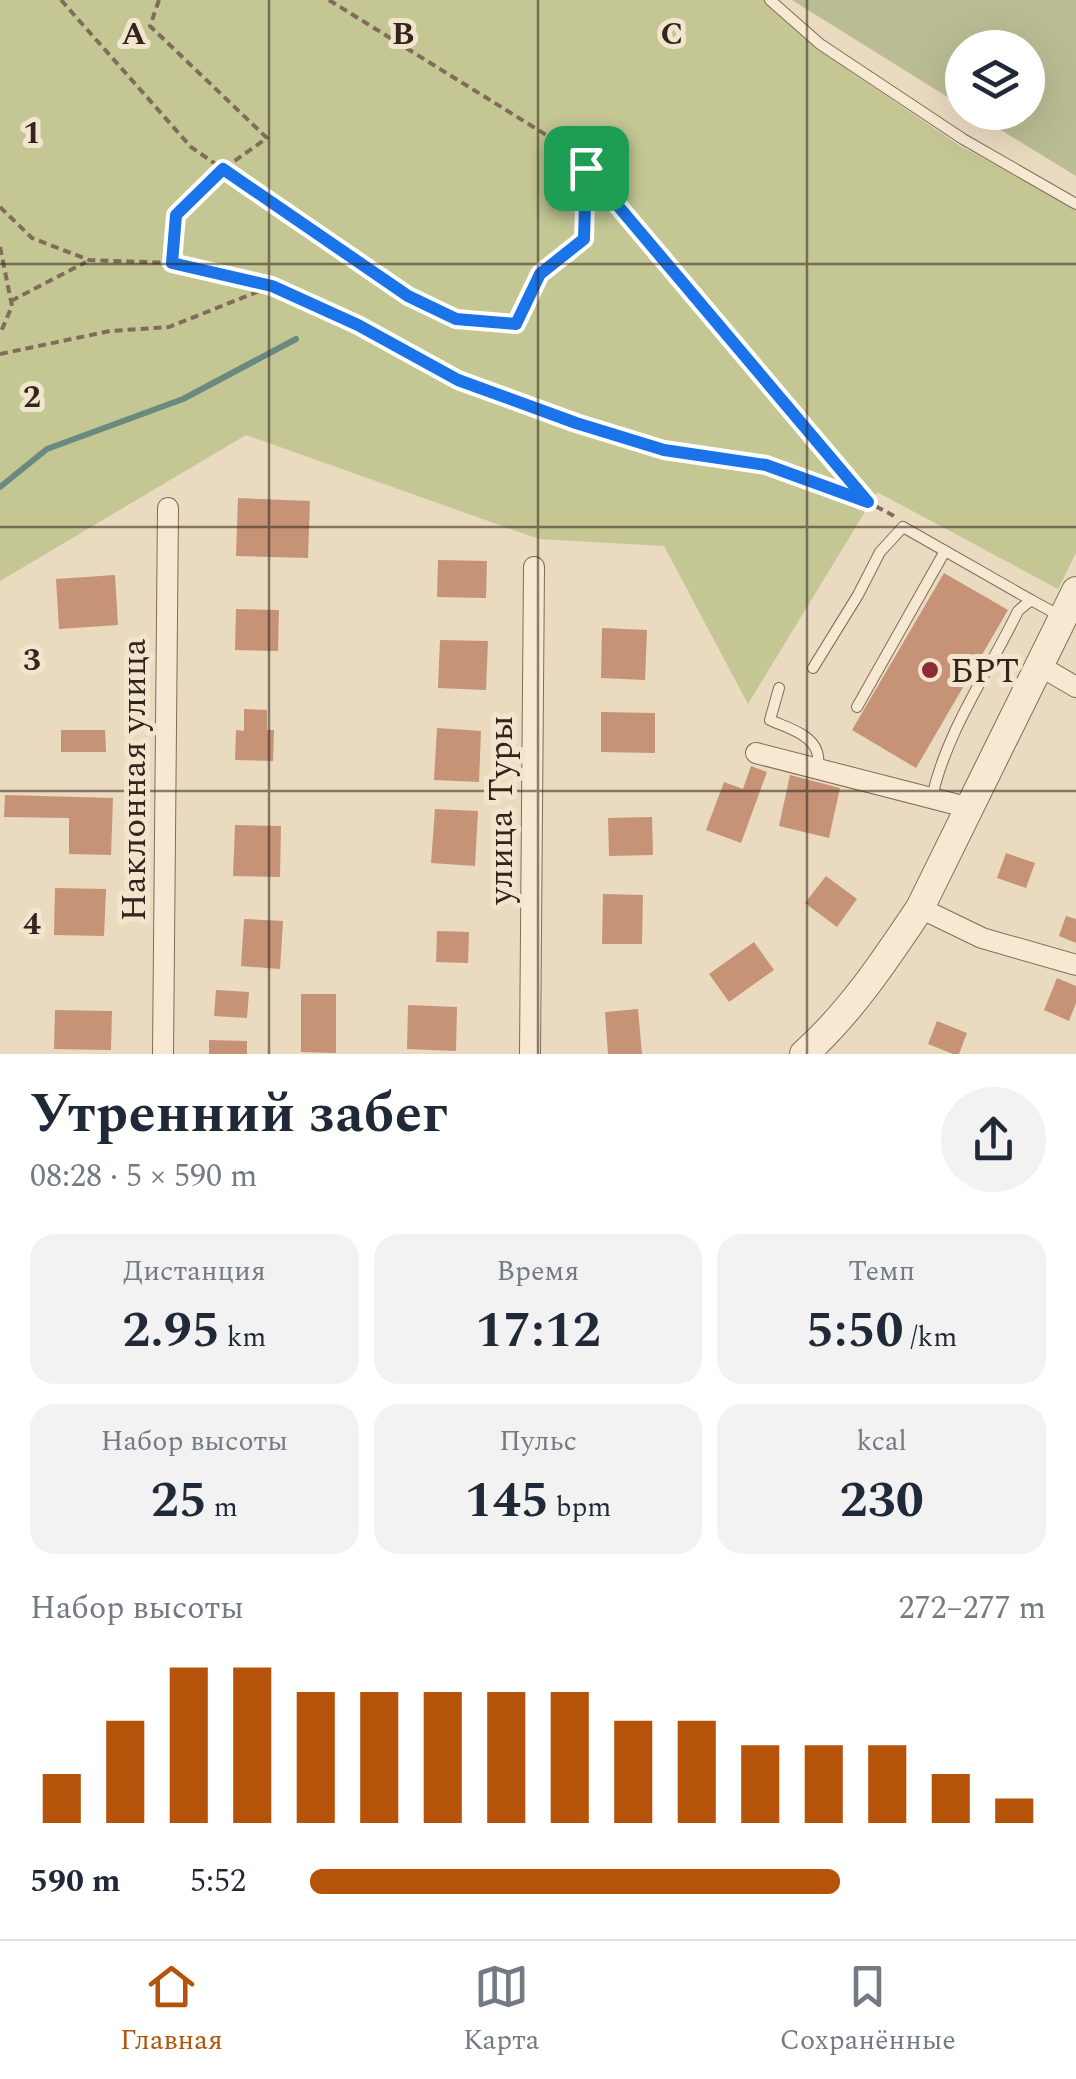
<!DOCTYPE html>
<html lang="ru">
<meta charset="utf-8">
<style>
:root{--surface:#fff;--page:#f2f2f3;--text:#1f2937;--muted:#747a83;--line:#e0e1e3;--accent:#b45309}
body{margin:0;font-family:Spectral,serif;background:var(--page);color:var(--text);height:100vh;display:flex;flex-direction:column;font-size:38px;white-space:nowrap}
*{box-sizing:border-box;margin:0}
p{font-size:32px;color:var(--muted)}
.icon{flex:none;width:55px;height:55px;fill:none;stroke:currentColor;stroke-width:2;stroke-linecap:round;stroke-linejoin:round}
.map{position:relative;height:1054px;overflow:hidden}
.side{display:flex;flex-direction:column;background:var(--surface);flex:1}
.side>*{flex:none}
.tools{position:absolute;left:945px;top:30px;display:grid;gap:20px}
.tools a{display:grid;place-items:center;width:100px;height:100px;border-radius:50%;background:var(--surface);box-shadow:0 10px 40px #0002;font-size:50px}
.pin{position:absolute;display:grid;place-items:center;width:85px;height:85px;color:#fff;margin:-42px;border-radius:20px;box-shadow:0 5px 15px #0006}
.round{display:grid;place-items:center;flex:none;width:105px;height:105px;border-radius:52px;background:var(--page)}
.overview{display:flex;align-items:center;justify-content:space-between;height:170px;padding:0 30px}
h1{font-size:55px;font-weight:700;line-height:75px}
.figures{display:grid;grid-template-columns:repeat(3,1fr);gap:15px;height:170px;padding:10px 30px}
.figures div{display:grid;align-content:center;border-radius:25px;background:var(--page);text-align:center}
.figures b{font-size:50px;font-weight:700}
.figures small{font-size:28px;font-weight:400}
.figures p{font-size:28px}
.chart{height:280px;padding:20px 30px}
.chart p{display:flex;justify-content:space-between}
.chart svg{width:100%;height:180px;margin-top:10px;stroke:var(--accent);stroke-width:6}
ul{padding:0 30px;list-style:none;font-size:32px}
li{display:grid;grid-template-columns:160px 120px 1fr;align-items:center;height:75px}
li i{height:25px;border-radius:12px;background:var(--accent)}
.menu{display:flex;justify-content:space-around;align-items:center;height:140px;border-top:2px solid var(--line);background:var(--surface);font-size:28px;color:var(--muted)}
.menu a{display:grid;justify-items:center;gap:5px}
.menu .active{color:var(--accent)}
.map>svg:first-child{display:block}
.green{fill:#c4c794}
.cemetery{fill:#babc93}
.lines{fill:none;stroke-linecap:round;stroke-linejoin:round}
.stream{stroke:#6a897f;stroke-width:6}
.building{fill:#c69377}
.service-casing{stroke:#816c59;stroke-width:12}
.minor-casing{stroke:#816c59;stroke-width:22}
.tertiary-casing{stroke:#816c59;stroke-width:30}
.path{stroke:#816c59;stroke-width:4;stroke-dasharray:8 5;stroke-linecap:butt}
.service{stroke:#f6e8d1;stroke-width:10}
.minor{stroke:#f6e8d1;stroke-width:20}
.tertiary{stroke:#f6e8d1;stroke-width:28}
.route-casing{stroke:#fff;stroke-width:20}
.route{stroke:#1a73e8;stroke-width:12}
.grid{fill:none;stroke:#32251c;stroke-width:2.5;stroke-opacity:0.55}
.poi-dot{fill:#8c2d34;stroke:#f2e5ce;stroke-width:4}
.labels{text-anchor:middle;stroke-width:10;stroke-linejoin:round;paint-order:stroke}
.poi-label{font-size:35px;fill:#32251c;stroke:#f2e5ce;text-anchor:start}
.street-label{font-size:35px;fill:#32251c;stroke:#f2e5ce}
.grid-label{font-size:32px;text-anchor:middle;font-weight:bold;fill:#32251c;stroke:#f2e5ce;stroke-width:10;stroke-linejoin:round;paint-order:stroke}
</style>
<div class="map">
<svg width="1076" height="1054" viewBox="0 0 1076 1054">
<rect width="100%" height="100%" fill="#eadabf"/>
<path class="green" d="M0,0H770L816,48L960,146L1076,206V553L1058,589L877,492L748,704L664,546L539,539L246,435L0,581Z"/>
<path class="cemetery" d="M792,0H1076V176L973,113L1028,112V48H962V106Z"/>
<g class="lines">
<path class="stream" d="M0,487L47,449L183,399L296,339"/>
</g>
<g class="building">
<path d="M238,498L310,501L308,558L236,556Z"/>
<path d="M438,560L487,561L486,598L437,597Z"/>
<path d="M944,573L1008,610L916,768L852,730Z"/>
<path d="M115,575L118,625L59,629L56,579Z"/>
<path d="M236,609L279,610L278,651L235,650Z"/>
<path d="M602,628L647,630L645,680L601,678Z"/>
<path d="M440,640L488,641L486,690L438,688Z"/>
<path d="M244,709L267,710V730H274L273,761L235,760L236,730L244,731Z"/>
<path d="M601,712L655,713V753L601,752Z"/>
<path d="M437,728L481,731L479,782L434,780Z"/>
<path d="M61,730H105L106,752H61Z"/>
<path d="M751,766L767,772L741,843L706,830L724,782L743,789Z"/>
<path d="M790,775L840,788L829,838L779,826Z"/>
<path d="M5,795L113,798L111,855L69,854V818L4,817Z"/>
<path d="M435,809L478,811L475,866L431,863Z"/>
<path d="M652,817L653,855L609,856L608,818Z"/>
<path d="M235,825L281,826L280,877L233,876Z"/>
<path d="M1006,853L1035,863L1026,888L997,878Z"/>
<path d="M826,876L857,899L837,927L805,903Z"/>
<path d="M55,888L106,889L104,936L54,935Z"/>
<path d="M603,894L643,895L642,944H602Z"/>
<path d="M1066,916L1076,919V943L1059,936Z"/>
<path d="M244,919L283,921L280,969L241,966Z"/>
<path d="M437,931L469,932L468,963L436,962Z"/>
<path d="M754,942L774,970L729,1002L709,974Z"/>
<path d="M1057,978L1076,986V1003L1069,1021L1044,1010Z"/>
<path d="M216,990L249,992L247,1018L214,1016Z"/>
<path d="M301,994H336V1053L301,1052Z"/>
<path d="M408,1005L457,1007L456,1051L407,1049Z"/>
<path d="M638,1009L642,1054H608L605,1012Z"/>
<path d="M55,1010L112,1011L111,1050L54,1049Z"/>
<path d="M937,1021L967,1033L959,1054H953L928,1044Z"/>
<path d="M209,1040L247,1041V1054H209Z"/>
</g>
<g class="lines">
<defs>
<g id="service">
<path d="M770,0L820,44L963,139L1076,204"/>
<path d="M813,668L858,595L880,552L903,527L1031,600"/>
<path d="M779,688L770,720C785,727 812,734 817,752C819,757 818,763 818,769"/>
<path d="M857,707L945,551"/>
<path d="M932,797C947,730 988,673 1018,611L1031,600L1062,617"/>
</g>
<g id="minor">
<path d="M1040,666L1076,687"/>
<path d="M756,753L970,808"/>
<path d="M920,908L982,938L1076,965"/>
<path d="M163,1054L168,508"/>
<path d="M530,1054L534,567"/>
</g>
<path id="tertiary" d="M804,1054C850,1013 886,959 920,908L1076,591"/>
</defs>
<use href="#service" class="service-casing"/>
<use href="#minor" class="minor-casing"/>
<use href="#tertiary" class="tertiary-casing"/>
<g class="path">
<path d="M61,0L191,147L408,297L456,319L515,324L539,274L584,239L586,168"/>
<path d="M159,0L150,26L267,138L223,169L176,215L172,263"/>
<path d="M329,0L572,151L868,502L894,516"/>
<path d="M0,207L32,238L89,260L172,263L272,286"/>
<path d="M0,247L12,306L0,334"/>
<path d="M11,301L86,262"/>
<path d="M0,354L110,331L169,327L272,286L357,325L458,380L576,423L664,450L765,465L864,500"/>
</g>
<use href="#service" class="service"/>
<use href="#minor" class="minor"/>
<use href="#tertiary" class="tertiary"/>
</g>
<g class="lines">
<defs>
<path id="route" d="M586,168L868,502L766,465L664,450L576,423L458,380L358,325L272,286L172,263L176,215L223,169L408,296L456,319L516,324L540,274L584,239Z"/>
</defs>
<use href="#route" class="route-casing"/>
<use href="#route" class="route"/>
</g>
<path class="grid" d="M269,0V1054M538,0V1054M807,0V1054M0,264H1076M0,527H1076M0,791H1076"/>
<circle class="poi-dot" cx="930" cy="670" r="10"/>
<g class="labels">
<g class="poi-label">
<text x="950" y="682">БРТ</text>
</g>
<g class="street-label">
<text transform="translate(133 780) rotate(-90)" y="12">Наклонная улица</text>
<text transform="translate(500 810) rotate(-90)" y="12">улица Туры</text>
</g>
</g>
<g class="grid-label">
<text x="134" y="44">A</text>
<text x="403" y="44">B</text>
<text x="672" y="44">C</text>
<text x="32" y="143">1</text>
<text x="32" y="407">2</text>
<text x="32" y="670">3</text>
<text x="32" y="934">4</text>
</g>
</svg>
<div class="tools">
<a><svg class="icon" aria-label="layers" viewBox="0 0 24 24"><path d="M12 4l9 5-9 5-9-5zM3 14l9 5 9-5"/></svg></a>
</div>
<div class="pin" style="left:586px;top:168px;background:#1e9e55"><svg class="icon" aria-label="arrive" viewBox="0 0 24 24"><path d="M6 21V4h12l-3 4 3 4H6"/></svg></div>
</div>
<section class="side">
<div class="overview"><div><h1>Утренний забег</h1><p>08:28 · 5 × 590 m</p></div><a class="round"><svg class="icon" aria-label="share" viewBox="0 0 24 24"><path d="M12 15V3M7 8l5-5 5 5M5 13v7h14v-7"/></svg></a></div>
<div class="figures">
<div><p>Дистанция</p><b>2.95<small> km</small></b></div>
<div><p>Время</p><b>17:12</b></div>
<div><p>Темп</p><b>5:50<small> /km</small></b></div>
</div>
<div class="figures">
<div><p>Набор высоты</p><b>25<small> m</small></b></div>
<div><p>Пульс</p><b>145<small> bpm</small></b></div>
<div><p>kcal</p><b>230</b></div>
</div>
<div class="chart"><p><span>Набор высоты</span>272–277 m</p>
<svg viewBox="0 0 160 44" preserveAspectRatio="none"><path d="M5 44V32M15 44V19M25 44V6M35 44V6M45 44V12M55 44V12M65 44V12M75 44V12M85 44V12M95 44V19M105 44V19M115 44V25M125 44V25M135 44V25M145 44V32M155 44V38"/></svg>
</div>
<ul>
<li><b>590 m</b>5:52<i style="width:72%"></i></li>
</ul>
</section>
<nav class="menu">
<a class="active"><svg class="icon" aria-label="home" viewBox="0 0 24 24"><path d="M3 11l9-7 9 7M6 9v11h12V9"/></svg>Главная</a>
<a><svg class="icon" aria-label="map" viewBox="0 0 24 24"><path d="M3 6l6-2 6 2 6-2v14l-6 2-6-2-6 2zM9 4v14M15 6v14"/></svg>Карта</a>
<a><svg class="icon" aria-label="saved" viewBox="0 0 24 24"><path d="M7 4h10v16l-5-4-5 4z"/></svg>Сохранённые</a>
</nav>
